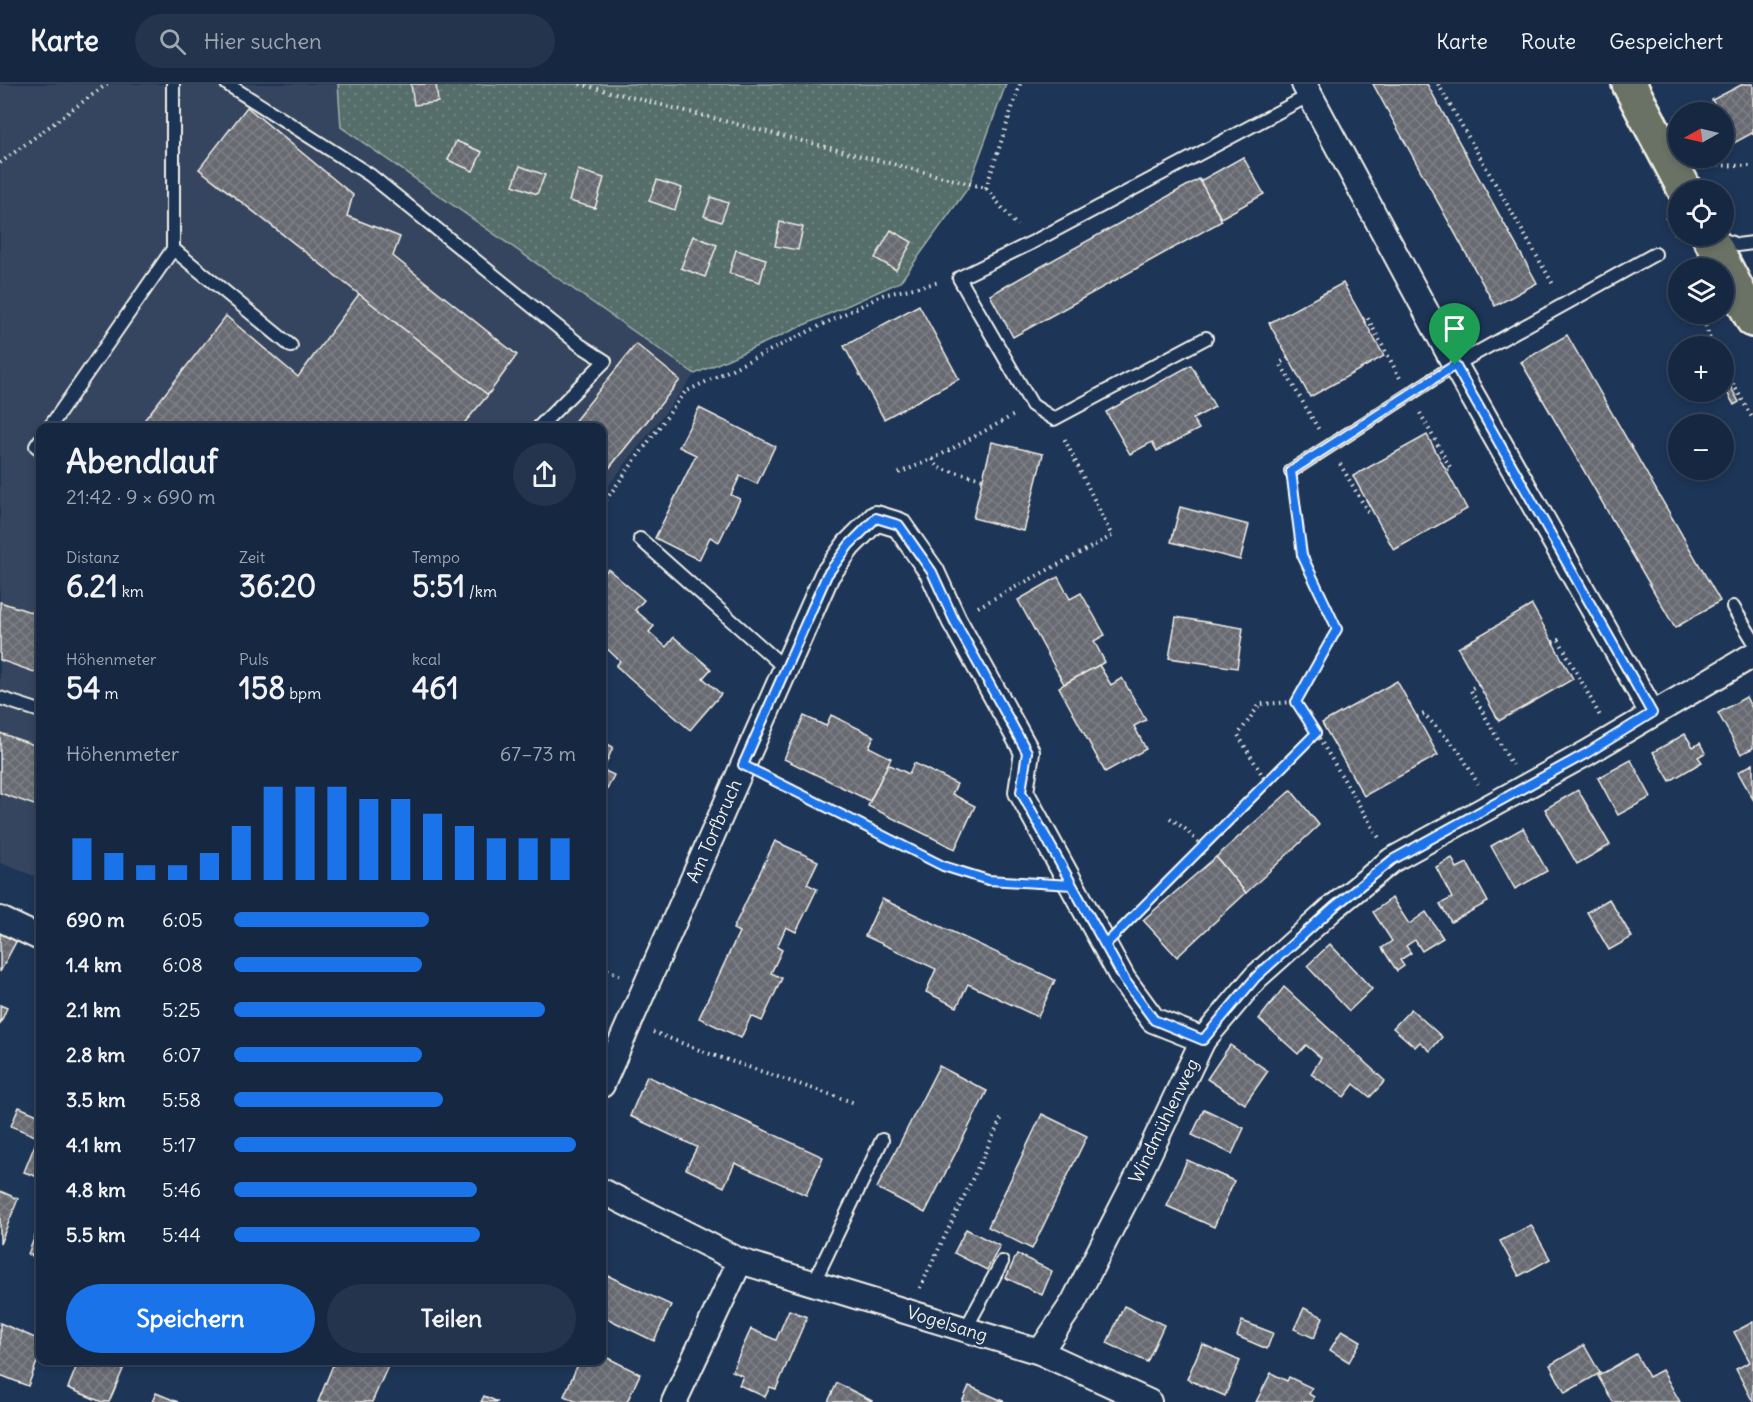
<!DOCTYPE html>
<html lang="de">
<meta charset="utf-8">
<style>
:root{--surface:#162841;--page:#23344c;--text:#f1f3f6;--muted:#9ea6b1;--line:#35445a;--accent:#1a73e8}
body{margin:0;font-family:Delius,sans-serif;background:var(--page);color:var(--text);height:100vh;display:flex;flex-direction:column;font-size:22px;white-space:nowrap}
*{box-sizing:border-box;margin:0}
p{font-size:20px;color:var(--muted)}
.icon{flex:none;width:33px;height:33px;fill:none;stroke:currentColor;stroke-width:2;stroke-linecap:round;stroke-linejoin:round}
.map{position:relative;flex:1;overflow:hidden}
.side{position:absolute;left:36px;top:339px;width:570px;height:942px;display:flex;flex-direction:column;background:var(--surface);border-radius:12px;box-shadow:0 3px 9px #0003,0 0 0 2px var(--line)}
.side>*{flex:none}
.needle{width:39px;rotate:262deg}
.controls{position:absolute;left:1668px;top:18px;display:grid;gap:12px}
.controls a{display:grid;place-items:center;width:66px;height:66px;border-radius:50%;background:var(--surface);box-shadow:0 3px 9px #0003,0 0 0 2px var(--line);font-size:30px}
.pin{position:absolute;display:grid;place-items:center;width:51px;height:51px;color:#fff;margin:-62px -26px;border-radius:50% 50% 50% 0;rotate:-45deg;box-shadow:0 0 6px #0007}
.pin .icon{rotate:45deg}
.round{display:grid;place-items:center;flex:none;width:63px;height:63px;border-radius:32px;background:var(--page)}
.headline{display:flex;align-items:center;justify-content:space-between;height:102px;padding:0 30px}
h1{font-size:33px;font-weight:700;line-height:45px}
.metrics{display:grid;grid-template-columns:repeat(3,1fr);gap:9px;height:102px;padding:6px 30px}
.metrics div{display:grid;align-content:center}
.metrics b{font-size:30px;font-weight:700}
.metrics small{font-size:16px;font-weight:400}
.metrics p{font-size:16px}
.chart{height:168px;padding:12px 30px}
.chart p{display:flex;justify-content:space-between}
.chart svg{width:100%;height:108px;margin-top:6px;stroke:var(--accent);stroke-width:6}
.action{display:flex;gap:12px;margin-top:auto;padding:12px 30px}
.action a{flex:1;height:69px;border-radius:36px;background:var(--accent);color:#fff;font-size:24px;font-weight:700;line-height:69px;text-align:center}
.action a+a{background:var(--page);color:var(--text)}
ul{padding:0 30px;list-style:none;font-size:20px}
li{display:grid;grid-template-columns:96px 72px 1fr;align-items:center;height:45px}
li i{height:15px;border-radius:8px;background:var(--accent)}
header{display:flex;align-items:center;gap:36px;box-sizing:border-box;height:84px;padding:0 30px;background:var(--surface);border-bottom:2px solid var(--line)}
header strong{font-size:28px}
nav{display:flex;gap:33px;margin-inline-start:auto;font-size:21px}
.search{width:420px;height:54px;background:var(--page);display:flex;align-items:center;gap:15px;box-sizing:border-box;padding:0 21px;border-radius:33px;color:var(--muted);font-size:22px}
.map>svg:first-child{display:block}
.built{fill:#34455f}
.grass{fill:url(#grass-dots);stroke:#a4b0aa;stroke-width:1.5}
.building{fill:url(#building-cross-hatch);stroke:#f4f1e8;stroke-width:1.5}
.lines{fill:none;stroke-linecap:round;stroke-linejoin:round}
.lane-casing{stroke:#f4f1e8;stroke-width:16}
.street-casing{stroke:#f4f1e8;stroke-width:28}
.primary-casing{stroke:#f4f1e8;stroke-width:38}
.path{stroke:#f4f1e8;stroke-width:4;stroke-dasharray:1.5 4.5;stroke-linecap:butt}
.lane{stroke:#1d3557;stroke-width:12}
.street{stroke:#1d3557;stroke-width:24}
.primary{stroke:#6a7165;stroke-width:33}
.route-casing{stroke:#fff;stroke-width:12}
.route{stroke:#1a73e8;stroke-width:8}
.labels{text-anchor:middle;stroke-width:4.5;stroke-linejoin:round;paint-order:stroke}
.street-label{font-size:18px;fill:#f4f1e8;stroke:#1d3557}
</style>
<header>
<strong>Karte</strong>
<div class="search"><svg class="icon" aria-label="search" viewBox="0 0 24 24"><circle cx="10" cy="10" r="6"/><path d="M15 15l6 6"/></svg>Hier suchen</div>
<nav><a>Karte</a><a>Route</a><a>Gespeichert</a></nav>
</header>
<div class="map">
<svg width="1753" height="1318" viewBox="0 0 1753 1318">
<defs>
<pattern id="grass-dots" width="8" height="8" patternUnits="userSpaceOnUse" patternTransform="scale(1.5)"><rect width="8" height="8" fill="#546e6b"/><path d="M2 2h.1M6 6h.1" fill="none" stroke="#6d8380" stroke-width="1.8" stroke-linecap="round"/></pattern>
<pattern id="building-cross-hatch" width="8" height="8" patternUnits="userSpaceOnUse" patternTransform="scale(1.5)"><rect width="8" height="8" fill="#686a72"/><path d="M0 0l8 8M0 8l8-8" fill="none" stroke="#7e8086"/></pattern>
</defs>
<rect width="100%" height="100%" fill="#1d3557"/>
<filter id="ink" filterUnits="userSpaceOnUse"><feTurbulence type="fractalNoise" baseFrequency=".0167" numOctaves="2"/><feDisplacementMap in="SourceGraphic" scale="12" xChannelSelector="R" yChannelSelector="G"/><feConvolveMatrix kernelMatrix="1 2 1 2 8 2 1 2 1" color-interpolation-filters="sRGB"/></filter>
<g filter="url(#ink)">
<path class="built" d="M0,0H338L341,43L695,290L602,410V344H40V794L0,779Z"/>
<path class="grass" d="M338,0H1006L968,104L900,198L695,290L341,43Z"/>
<g class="building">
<path d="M411,0H436L438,18L414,21Z"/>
<path d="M1373,0H1427L1537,199L1495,222Z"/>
<path d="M1743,0H1753V51L1752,49L1734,59L1724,38V28H1719L1712,16Z"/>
<path d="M247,23L353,111L347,132L400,153L393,172L517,271L488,311L199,85Z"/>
<path d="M456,57L482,68L473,87L448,76Z"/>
<path d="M1243,73L1264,110L1221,134L1200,97Z"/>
<path d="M520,82L545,91L537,110L513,101Z"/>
<path d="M578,86L604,94L595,124L569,117Z"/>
<path d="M1199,95L1222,137L1013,253L990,211Z"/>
<path d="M657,96L682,104L675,126L649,117Z"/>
<path d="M711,113L728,119L721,138L704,132Z"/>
<path d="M780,138L803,143L798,166L775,162Z"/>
<path d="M891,146L912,158L896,186L875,174Z"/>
<path d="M693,152L717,161L705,193L681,184Z"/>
<path d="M736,166L766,175L760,198L729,189Z"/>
<path d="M1343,199L1384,272L1310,313L1269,239Z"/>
<path d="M359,210L488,311L460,344H138L226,232L298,293Z"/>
<path d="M919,221L959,295L884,335L844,262Z"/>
<path d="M1567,251L1720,517L1675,544L1521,278Z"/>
<path d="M636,260L680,296L602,393V344H569Z"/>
<path d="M1191,281L1215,323L1193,335L1199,345L1157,367L1152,358L1130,370L1106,328Z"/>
<path d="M1729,300L1739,318L1734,321L1724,303Z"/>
<path d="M699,324L775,362L757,400L740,392L731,411L740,415L719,458L710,453L699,476L655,454L696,371L679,363Z"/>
<path d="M1427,351L1467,425L1394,466L1353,392Z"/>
<path d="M992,358L1043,370L1024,447L973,434Z"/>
<path d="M1180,423L1249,441L1240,476L1171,458Z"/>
<path d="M608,485L644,516L635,526L654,542L649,548L666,563L674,553L711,585L703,594L721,610L690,646L616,582L620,577L602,560V492Z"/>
<path d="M1058,493L1070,515L1081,509L1105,551L1094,557L1105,578L1064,600L1018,516Z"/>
<path d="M0,518L40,531V590L0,576Z"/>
<path d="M1532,521L1573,595L1499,637L1458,564Z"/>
<path d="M1176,533L1243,544L1237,584L1169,574Z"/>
<path d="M1099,581L1111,601L1122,594L1146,636L1134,642L1146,665L1105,688L1059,603Z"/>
<path d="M1397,597L1438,671L1364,712L1322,639Z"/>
<path d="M1746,613L1753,626V664L1741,670L1718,629Z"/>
<path d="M831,631L874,652L869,663L891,674L870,717L784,675L804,632L826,642Z"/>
<path d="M0,649L40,663V723L0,709Z"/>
<path d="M1685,650L1693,663L1700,659L1705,669L1698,673L1702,678L1670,697L1653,668Z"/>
<path d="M602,657L613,663L603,686L614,691L602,716Z"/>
<path d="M1631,676L1651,713L1618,731L1598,694Z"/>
<path d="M914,679L957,700L952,710L975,722L955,765L868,722L888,680L909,690Z"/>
<path d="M1753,680V715L1738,688Z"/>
<path d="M1291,706L1319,741L1246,809L1216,773Z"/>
<path d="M1578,706L1610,761L1577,780L1545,725Z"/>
<path d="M1523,744L1547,787L1515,805L1491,762Z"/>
<path d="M775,757L818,777L807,800L817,805L796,848L786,843L777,863L782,866L771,889L782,894L762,937L751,932L741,954L699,934L739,848L733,845Z"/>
<path d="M1216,773L1246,809L1177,873L1143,836Z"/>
<path d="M1452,774L1457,784L1467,779L1488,818L1451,838L1440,820L1452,814L1436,783Z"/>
<path d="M1392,814L1409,840L1426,828L1443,854L1422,867L1415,856L1406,862L1411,869L1400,876L1404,882L1397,887L1382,864L1392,857L1373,828Z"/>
<path d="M882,815L1055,896L1038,933L968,900L957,923L926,908L936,885L865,852Z"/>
<path d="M1609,815L1632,853L1609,866L1587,828Z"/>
<path d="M0,844L19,852L0,888Z"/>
<path d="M1330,860L1372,905L1349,927L1307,882Z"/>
<path d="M1284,903L1385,997L1370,1013L1354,1000L1344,1013L1311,990L1321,974L1306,961L1298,970L1259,935Z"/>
<path d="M0,921L7,924L0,940Z"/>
<path d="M1411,925L1442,953L1430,967L1420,958L1415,963L1393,944Z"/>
<path d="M1230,961L1268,987L1245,1020L1207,995Z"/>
<path d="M939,982L987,1007L925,1129L877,1104Z"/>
<path d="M647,992L823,1073L806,1111L735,1079L724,1103L686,1085L697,1063L630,1032Z"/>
<path d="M19,1023L40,1032V1054L11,1042Z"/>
<path d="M1204,1025L1244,1044L1232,1070L1192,1051Z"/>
<path d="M1042,1030L1087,1052L1032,1165L988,1143Z"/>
<path d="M36,1058L40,1060V1087L38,1093L24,1088Z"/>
<path d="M1187,1076L1234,1097L1214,1143L1167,1122Z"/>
<path d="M0,1107L18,1115L0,1160Z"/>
<path d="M40,1139V1175L28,1170Z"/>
<path d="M1531,1141L1550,1175L1519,1192L1500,1157Z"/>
<path d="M966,1145L1000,1162L987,1186L954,1169Z"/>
<path d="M1017,1170L1052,1187L1042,1211L1006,1194Z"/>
<path d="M602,1189L671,1221L654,1257L602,1232Z"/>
<path d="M1124,1222L1164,1241L1147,1278L1107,1259Z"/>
<path d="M1304,1224L1323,1233L1314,1254L1294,1245Z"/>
<path d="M789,1226L807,1233L776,1305L770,1303L765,1313L739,1301L743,1292L732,1287L751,1245L776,1256Z"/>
<path d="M1242,1237L1273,1249L1267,1265L1237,1252Z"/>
<path d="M1753,1238V1318L1736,1285L1750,1278L1734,1248Z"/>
<path d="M0,1239L40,1256V1270L28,1302L0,1291Z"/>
<path d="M1342,1246L1361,1257L1349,1278L1330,1266Z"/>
<path d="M1202,1260L1240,1277L1225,1312L1187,1295Z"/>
<path d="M1584,1261L1600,1289L1565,1309L1550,1281Z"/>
<path d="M1636,1270L1649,1293L1662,1286L1680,1318H1613L1598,1292Z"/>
<path d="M602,1271L640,1290L627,1318H577L564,1312L580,1276H602Z"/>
<path d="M79,1276H108L124,1283L109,1318H102L68,1304Z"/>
<path d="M335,1276H376L388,1282L372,1318H318Z"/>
<path d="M1271,1289L1287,1297L1289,1293L1312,1304L1309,1310L1314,1313L1312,1318H1256Z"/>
<path d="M837,1299L872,1317L871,1318H828Z"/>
<path d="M969,1302L1005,1318H962Z"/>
<path d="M156,1309L178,1318H152Z"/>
<path d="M484,1312L498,1318H481Z"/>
</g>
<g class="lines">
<defs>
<g id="lane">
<path d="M227,0L370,91L580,261L605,277L538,344"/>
<path d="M1717,153L1737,161L1753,159"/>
<path d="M173,165L291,262"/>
<path d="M1206,254L1054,335L1032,321L959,194L1031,159L1310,11"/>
<path d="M49,344L173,165V0"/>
<path d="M40,356L36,362L40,365"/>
<path d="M1291,387L1455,281L1655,170"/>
<path d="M640,455L786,585"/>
<path d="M1733,523L1753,556"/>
<path d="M0,614L40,627"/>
<path d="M813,1200L882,1056"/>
<path d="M965,1246L1002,1178"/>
</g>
<g id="street">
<path d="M1304,0L1455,281L1652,629"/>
<path d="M0,835L40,854"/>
<path d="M602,1001L827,491L849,461L876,434L899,441L932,488L954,536L1027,668L1021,708L1123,895L1153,936L1203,956"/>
<path d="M602,1107L740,1177L1040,1268L1149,1318"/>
<path d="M1040,1268L1073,1219L1142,1084L1203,956L1256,893L1334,823L1392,776L1587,669L1753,571"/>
<path d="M674,1318L740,1177"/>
</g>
<g id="primary">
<path d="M1629,0L1685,106"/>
<path d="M1709,152L1753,236"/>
</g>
</defs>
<use href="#lane" class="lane-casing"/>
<use href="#street" class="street-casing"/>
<use href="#primary" class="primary-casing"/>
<g class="path">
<path d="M580,0L986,104L1017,142"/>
<path d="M1438,0L1554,202"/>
<path d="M0,79L107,0"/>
<path d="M1706,81L1753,82"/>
<path d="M986,104L1020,0"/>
<path d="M1666,133L1677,152"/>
<path d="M1702,230L1712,262"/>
<path d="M1363,235L1367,233L1400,294"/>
<path d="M1288,274L1280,279L1319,346"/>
<path d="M1724,284L1753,335"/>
<path d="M1420,329L1451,385L1446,387"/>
<path d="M933,375L938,384L983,395"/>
<path d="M1340,380L1368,428L1372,427"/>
<path d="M899,389L933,375L1014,331"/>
<path d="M602,421L685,308L883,211L940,198"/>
<path d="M978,523L1112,452L1063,352"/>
<path d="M1553,558L1559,556L1600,632"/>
<path d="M1479,601L1470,605L1512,681"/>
<path d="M1417,633L1424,630L1459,667L1478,700"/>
<path d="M1316,649L1379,754"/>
<path d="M766,693L943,782L988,796L1041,799"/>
<path d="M1267,699L1238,651L1260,620L1296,618"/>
<path d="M1170,734L1185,745L1203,763"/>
<path d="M1125,841L1316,649L1296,618L1337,545L1302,471L1294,407"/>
<path d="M602,883L623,893"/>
<path d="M653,948L710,970L855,1019"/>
<path d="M920,1204L1003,1031"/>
</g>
<use href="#lane" class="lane"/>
<use href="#street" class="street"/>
<use href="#primary" class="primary"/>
</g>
</g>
<g class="lines" filter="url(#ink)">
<defs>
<path id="route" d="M1455,281L1291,387L1302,471L1337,545L1296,618L1316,649L1105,861L1021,708L1027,668L954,536L932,488L899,441L876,434L849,461L827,491L743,681L943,782L988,796L1072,801L1124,895L1154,936L1203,956L1256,893L1334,823L1392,776L1587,669L1652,629L1455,281"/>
</defs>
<use href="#route" class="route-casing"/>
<use href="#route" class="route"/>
</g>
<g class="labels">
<g class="street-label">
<text transform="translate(714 747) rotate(-66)" y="6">Am Torfbruch</text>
<text transform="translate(1164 1037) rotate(-64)" y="6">Windmühlenweg</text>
<text transform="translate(947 1240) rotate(17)" y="6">Vogelsang</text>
</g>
</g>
</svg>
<div class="controls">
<a><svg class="needle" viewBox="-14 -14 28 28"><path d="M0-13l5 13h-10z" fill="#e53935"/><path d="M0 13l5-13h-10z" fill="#9ea6b1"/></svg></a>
<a><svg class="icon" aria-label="locate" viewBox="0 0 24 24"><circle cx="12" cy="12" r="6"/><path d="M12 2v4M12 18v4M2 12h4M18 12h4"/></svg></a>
<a><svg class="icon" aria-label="layers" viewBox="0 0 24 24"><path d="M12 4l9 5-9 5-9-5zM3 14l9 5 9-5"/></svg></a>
<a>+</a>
<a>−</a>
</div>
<div class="pin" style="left:1455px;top:281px;background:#1e9e55"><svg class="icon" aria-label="arrive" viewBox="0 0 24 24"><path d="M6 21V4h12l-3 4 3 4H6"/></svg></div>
<section class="side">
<div class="headline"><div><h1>Abendlauf</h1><p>21:42 · 9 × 690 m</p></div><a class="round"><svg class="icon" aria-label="share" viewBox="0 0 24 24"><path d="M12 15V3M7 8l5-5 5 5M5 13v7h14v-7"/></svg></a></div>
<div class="metrics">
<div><p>Distanz</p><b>6.21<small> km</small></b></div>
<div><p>Zeit</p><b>36:20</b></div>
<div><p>Tempo</p><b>5:51<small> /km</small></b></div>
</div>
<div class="metrics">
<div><p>Höhenmeter</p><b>54<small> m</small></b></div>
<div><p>Puls</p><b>158<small> bpm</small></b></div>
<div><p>kcal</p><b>461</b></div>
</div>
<div class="chart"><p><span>Höhenmeter</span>67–73 m</p>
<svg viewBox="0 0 160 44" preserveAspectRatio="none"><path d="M5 44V27M15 44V33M25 44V38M35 44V38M45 44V33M55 44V22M65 44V6M75 44V6M85 44V6M95 44V11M105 44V11M115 44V17M125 44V22M135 44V27M145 44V27M155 44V27"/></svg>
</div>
<ul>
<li><b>690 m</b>6:05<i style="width:57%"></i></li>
<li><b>1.4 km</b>6:08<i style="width:55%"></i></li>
<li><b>2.1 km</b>5:25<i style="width:91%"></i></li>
<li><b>2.8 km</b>6:07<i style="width:55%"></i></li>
<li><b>3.5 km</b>5:58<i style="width:61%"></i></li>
<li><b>4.1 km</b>5:17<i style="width:100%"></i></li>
<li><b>4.8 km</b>5:46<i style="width:71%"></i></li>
<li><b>5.5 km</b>5:44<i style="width:72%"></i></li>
</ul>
<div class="action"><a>Speichern</a><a>Teilen</a></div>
</section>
</div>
